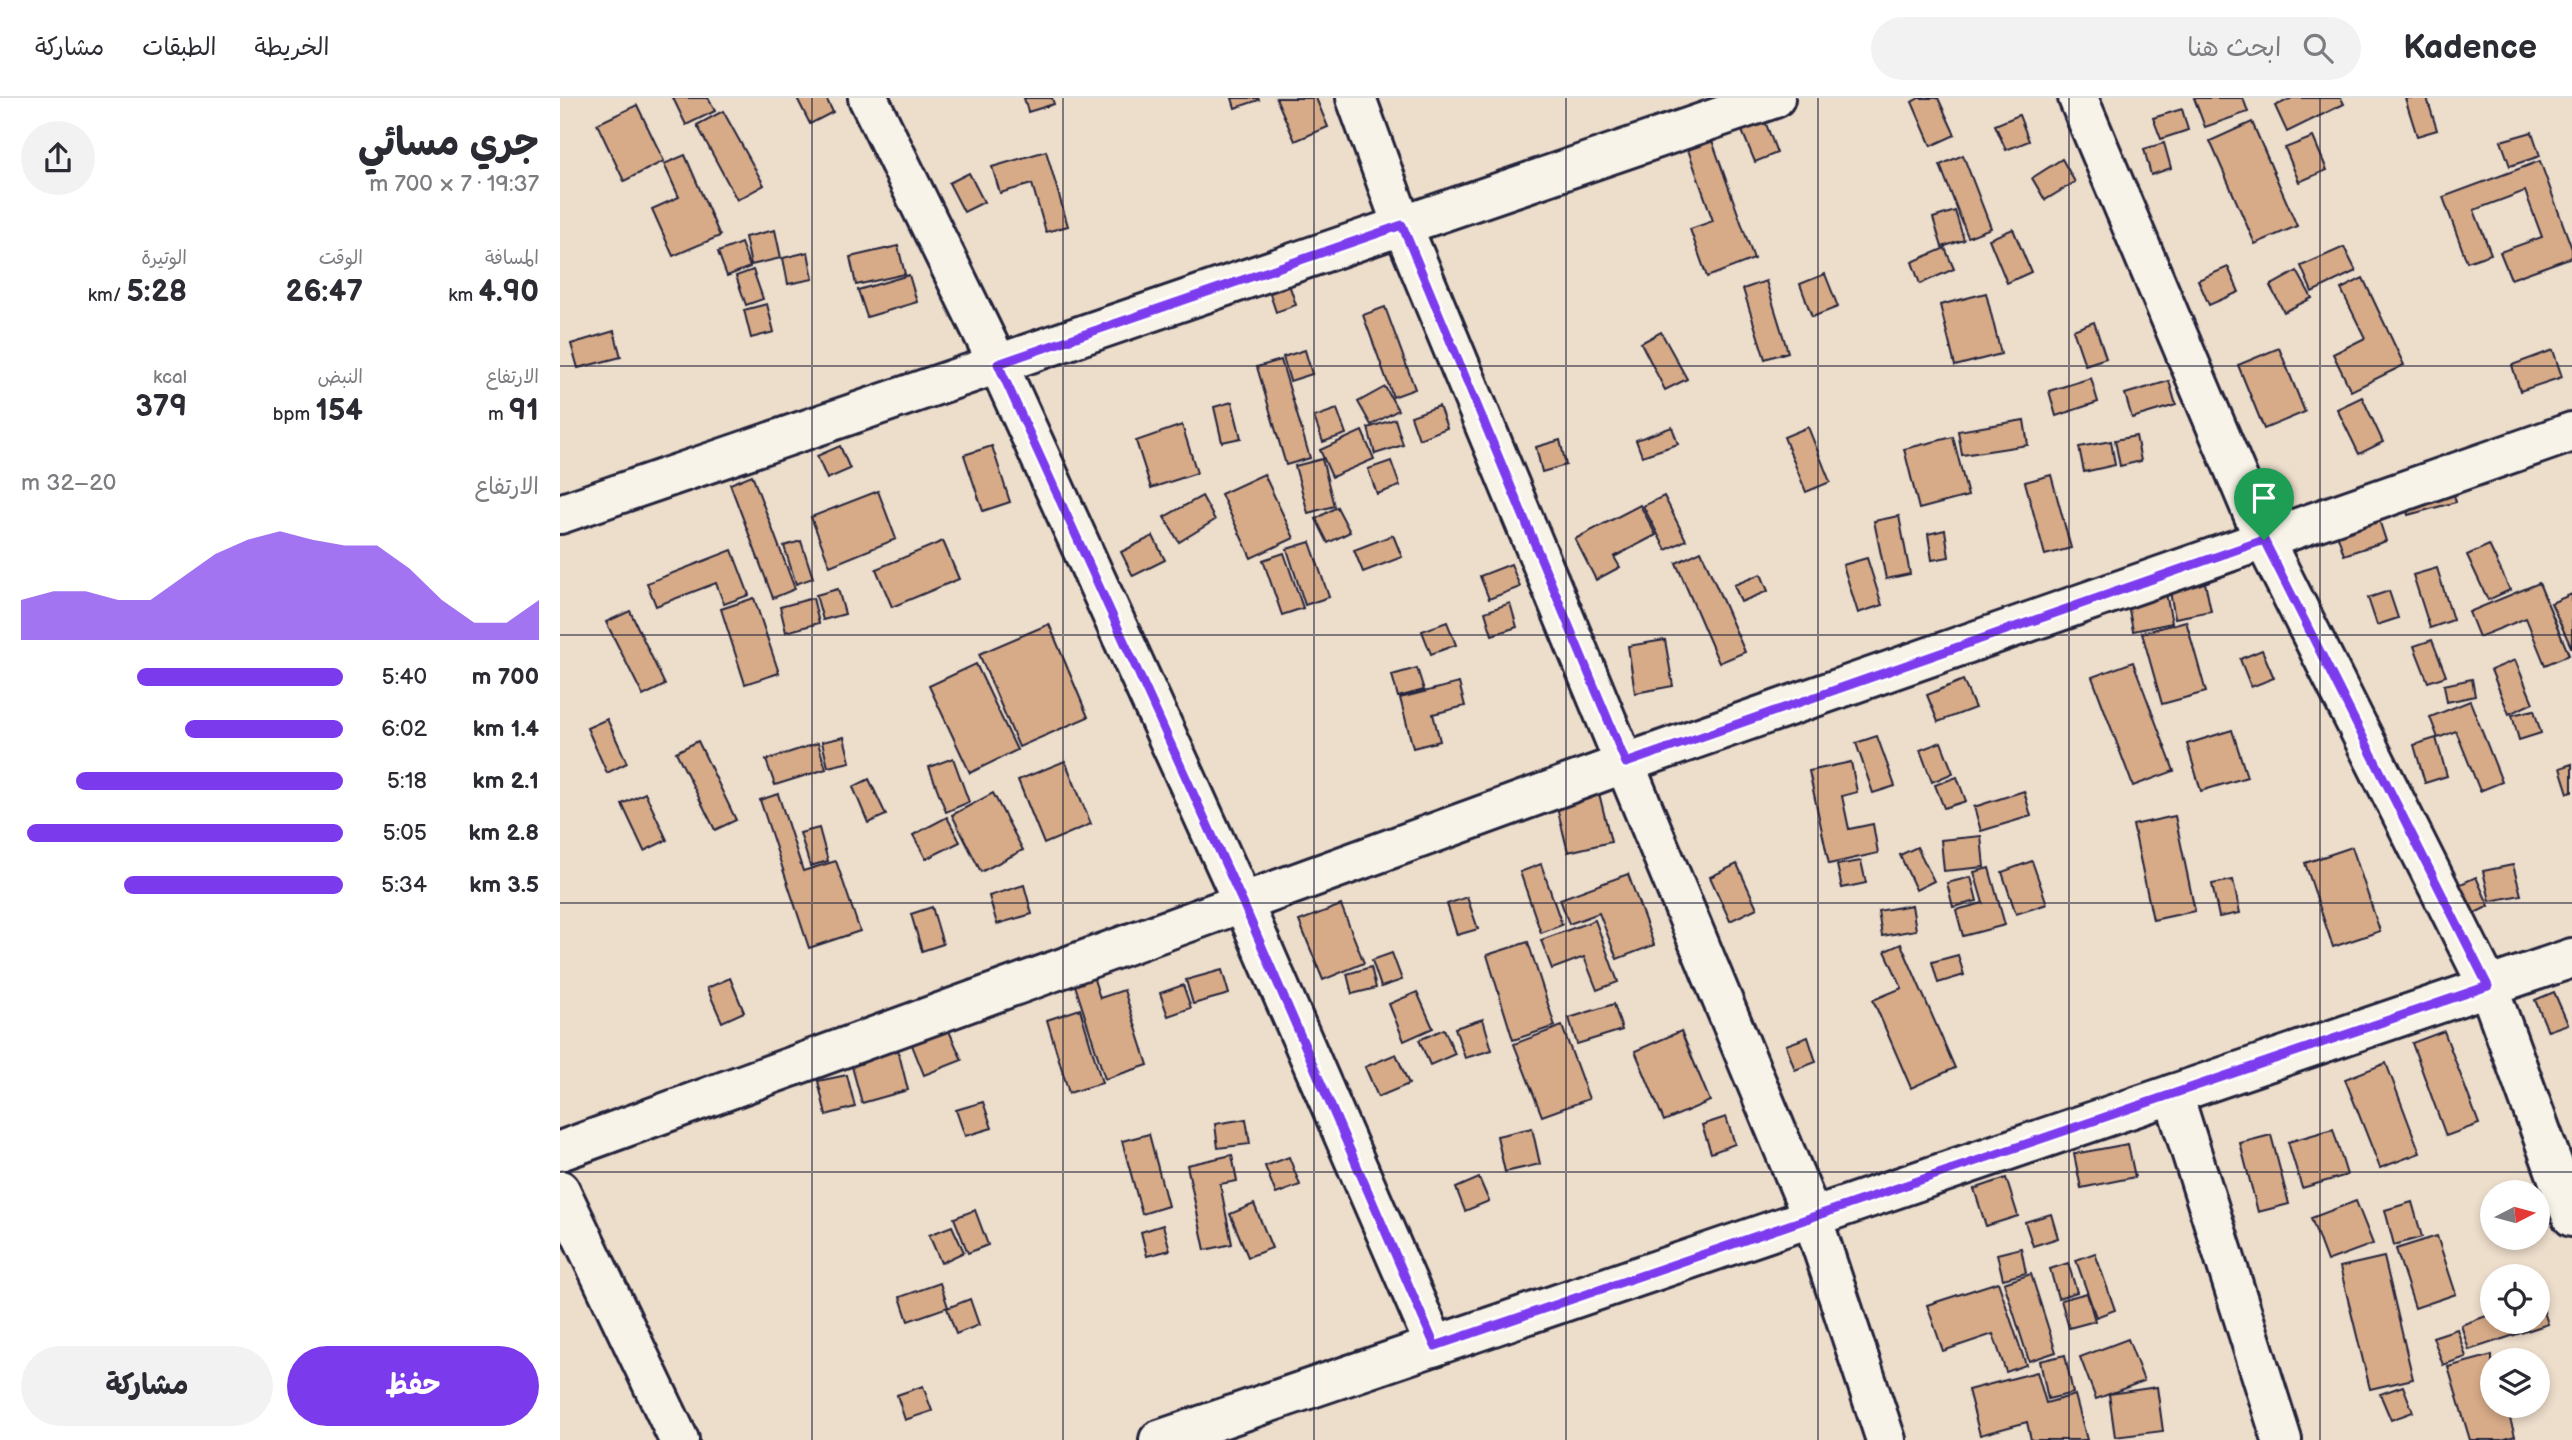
<!DOCTYPE html>
<html lang="ar">
<meta charset="utf-8">
<style>
:root{--surface:#fff;--page:#f2f2f3;--text:#2b2b33;--muted:#7c7c81;--line:#e1e1e2;--accent:#7c3aed}
body{margin:0;font-family:"Balsamiq Sans","Playpen Sans Arabic",sans-serif;background:var(--page);color:var(--text);direction:rtl;height:100vh;display:flex;flex-direction:column;font-size:26px;white-space:nowrap}
*{box-sizing:border-box;margin:0}
p{font-size:23px;color:var(--muted)}
.icon{flex:none;width:38px;height:38px;fill:none;stroke:currentColor;stroke-width:2;stroke-linecap:round;stroke-linejoin:round}
.map{position:relative;flex:1;overflow:hidden;direction:ltr}
.side{display:flex;flex-direction:column;background:var(--surface);width:560px}
.side>*{flex:none}
.needle{width:46px;rotate:84deg}
.fabs{position:absolute;left:1920px;top:1082px;display:grid;gap:14px}
.fabs a{display:grid;place-items:center;width:70px;height:70px;border-radius:50%;background:var(--surface);box-shadow:0 4px 10px #0003;font-size:35px}
.pin{position:absolute;display:grid;place-items:center;width:60px;height:60px;color:#fff;margin:-72px -30px;border-radius:50% 50% 50% 0;rotate:-45deg;box-shadow:0 0 7px #0007}
.pin .icon{rotate:45deg}
.round{display:grid;place-items:center;flex:none;width:74px;height:74px;border-radius:37px;background:var(--page)}
.head{display:flex;align-items:center;justify-content:space-between;height:119px;padding:0 21px}
h1{font-size:38px;font-weight:700;line-height:52px}
.figures{display:grid;grid-template-columns:repeat(3,1fr);gap:10px;height:119px;padding:7px 21px}
.figures div{display:grid;align-content:center}
.figures b{font-size:30px;font-weight:700}
.figures small{font-size:19px;font-weight:400}
.figures p{font-size:19px}
.chart{height:196px;padding:14px 21px}
.chart p{display:flex;justify-content:space-between}
.chart svg{width:100%;height:126px;margin-top:7px;fill:var(--accent);opacity:.7}
.button{display:flex;gap:14px;margin-top:auto;padding:14px 21px}
.button a{flex:1;height:80px;border-radius:42px;background:var(--accent);color:#fff;font-size:28px;font-weight:700;line-height:80px;text-align:center}
.button a+a{background:var(--page);color:var(--text)}
ul{padding:0 21px;list-style:none;font-size:23px}
li{display:grid;grid-template-columns:112px 84px 1fr;align-items:center;height:52px}
li i{height:18px;border-radius:9px;background:var(--accent)}
header{display:flex;align-items:center;gap:42px;box-sizing:border-box;height:98px;padding:0 35px;background:var(--surface);border-bottom:2px solid var(--line)}
header strong{font-size:33px}
nav{display:flex;gap:38px;margin-inline-start:auto;font-size:24px}
.search{width:490px;height:63px;background:var(--page);display:flex;align-items:center;gap:18px;box-sizing:border-box;padding:0 24px;border-radius:38px;color:var(--muted);font-size:26px}
main{display:flex;flex:1;min-height:0}
.map>svg:first-child{display:block}
.building{fill:#d7ab88;stroke:#22223b;stroke-width:2}
.lines{fill:none;stroke-linecap:round;stroke-linejoin:round}
.street-casing{stroke:#22223b;stroke-width:44}
.secondary-casing{stroke:#22223b;stroke-width:44}
.street{stroke:#f7f3e8;stroke-width:38}
.secondary{stroke:#f7f3e8;stroke-width:38}
.route-casing{stroke:#fff;stroke-width:14}
.route{stroke:#7c3aed;stroke-width:9}
.grid{fill:none;stroke:#22223b;stroke-width:2;stroke-opacity:0.55}
</style>
<header>
<strong>Kadence</strong>
<div class="search"><svg class="icon" aria-label="search" viewBox="0 0 24 24"><circle cx="10" cy="10" r="6"/><path d="M15 15l6 6"/></svg>ابحث هنا</div>
<nav><a>الخريطة</a><a>الطبقات</a><a>مشاركة</a></nav>
</header>
<main>
<div class="map">
<svg width="2012" height="1342" viewBox="0 0 2012 1342">
<rect width="100%" height="100%" fill="#edddcb"/>
<filter id="ink" filterUnits="userSpaceOnUse"><feTurbulence type="fractalNoise" baseFrequency=".0143" numOctaves="2"/><feDisplacementMap in="SourceGraphic" scale="14" xChannelSelector="R" yChannelSelector="G"/><feConvolveMatrix kernelMatrix="1 2 1 2 8 2 1 2 1" color-interpolation-filters="sRGB"/></filter>
<g filter="url(#ink)">
<g class="building">
<path d="M113,0H148L155,13L126,27Z"/>
<path d="M237,0H266L273,14L250,26Z"/>
<path d="M464,0H492L494,6L468,14Z"/>
<path d="M672,0H698L699,2L675,10Z"/>
<path d="M716,0H756L768,29L735,43Z"/>
<path d="M1359,0H1378L1395,37L1371,48L1352,4Z"/>
<path d="M1634,0H1683L1688,14L1645,29Z"/>
<path d="M1732,0H1781L1784,6L1727,34L1715,8Z"/>
<path d="M1845,0H1867L1877,32L1857,38Z"/>
<path d="M77,7L104,63L64,83L37,26Z"/>
<path d="M1622,11L1628,32L1601,41L1593,20Z"/>
<path d="M163,13L204,87L177,102L137,27Z"/>
<path d="M1459,17L1469,43L1446,52L1435,27Z"/>
<path d="M1203,18L1217,55L1195,64L1180,28Z"/>
<path d="M1692,24L1737,128L1695,146L1650,43Z"/>
<path d="M1149,34L1194,161L1147,179L1130,131L1153,123L1125,43Z"/>
<path d="M1972,34L1980,58L1950,68L1941,43Z"/>
<path d="M1753,39L1767,72L1739,84L1725,50Z"/>
<path d="M1604,45L1611,70L1591,77L1584,51Z"/>
<path d="M486,53L508,128L486,134L472,86L440,95L432,69Z"/>
<path d="M125,57L160,138L113,158L92,111L119,99L104,66Z"/>
<path d="M1403,57L1431,130L1408,139L1380,67Z"/>
<path d="M1502,61L1515,84L1485,102L1472,80Z"/>
<path d="M1980,63L2012,151V159L1951,181L1940,154L1982,139L1965,93L1914,112L1931,156L1907,164L1883,99Z"/>
<path d="M409,75L424,104L404,114L389,85Z"/>
<path d="M1395,113L1404,142L1382,149L1373,120Z"/>
<path d="M1453,131L1471,174L1447,185L1429,141Z"/>
<path d="M215,132L221,160L191,167L185,139Z"/>
<path d="M181,145L190,169L167,178L158,154Z"/>
<path d="M338,148L345,176L296,187L290,159Z"/>
<path d="M1784,149L1796,173L1752,194L1741,168Z"/>
<path d="M1385,150L1394,171L1360,186L1352,164Z"/>
<path d="M248,154L253,181L228,186L223,160Z"/>
<path d="M1668,169L1679,194L1649,207L1638,182Z"/>
<path d="M193,172L203,201L186,207L176,178Z"/>
<path d="M1737,173L1752,200L1724,214L1710,188Z"/>
<path d="M1265,176L1278,209L1252,219L1240,186Z"/>
<path d="M349,177L357,204L307,219L298,192Z"/>
<path d="M727,180L736,207L716,214L707,187Z"/>
<path d="M1803,180L1844,267L1791,293L1773,256L1805,240L1781,191Z"/>
<path d="M1206,183L1228,254L1205,261L1183,191Z"/>
<path d="M1426,195L1441,256L1395,268L1380,207Z"/>
<path d="M207,206L214,234L191,240L184,212Z"/>
<path d="M825,209L855,291L833,299L803,217Z"/>
<path d="M1534,224L1546,260L1525,267L1513,232Z"/>
<path d="M54,233L61,259L18,270L11,246Z"/>
<path d="M1101,234L1127,281L1105,292L1081,245Z"/>
<path d="M1719,250L1745,314L1704,331L1678,267Z"/>
<path d="M745,252L752,276L730,283L723,259Z"/>
<path d="M1993,252L2002,279L1960,293L1952,267Z"/>
<path d="M721,262L750,360L726,367L697,269Z"/>
<path d="M1531,280L1538,304L1496,318L1489,293Z"/>
<path d="M1609,283L1616,307L1572,320L1565,296Z"/>
<path d="M825,289L838,312L811,327L798,304Z"/>
<path d="M1802,299L1823,344L1799,356L1777,311Z"/>
<path d="M672,304L681,340L662,344L654,309Z"/>
<path d="M879,308L887,330L859,341L851,318Z"/>
<path d="M777,311L786,336L763,344L754,319Z"/>
<path d="M835,321L843,347L815,356L808,330Z"/>
<path d="M1464,322L1468,347L1402,357L1398,333Z"/>
<path d="M622,327L637,375L591,390L576,343Z"/>
<path d="M1112,329L1118,346L1082,358L1076,342Z"/>
<path d="M1248,329L1270,384L1246,394L1224,339Z"/>
<path d="M802,333L814,361L772,379L760,352Z"/>
<path d="M1576,338L1581,363L1560,368L1555,342Z"/>
<path d="M1393,339L1408,398L1359,411L1344,351Z"/>
<path d="M1000,342L1006,367L982,374L976,349Z"/>
<path d="M1551,343L1555,367L1524,374L1519,349Z"/>
<path d="M280,348L290,371L267,381L257,358Z"/>
<path d="M432,348L450,404L423,413L404,357Z"/>
<path d="M762,361L774,408L748,415L735,368Z"/>
<path d="M831,363L840,388L817,396L808,371Z"/>
<path d="M1888,375L1896,404L1848,417L1840,387Z"/>
<path d="M704,376L734,440L691,460L661,396Z"/>
<path d="M192,377L235,491L213,500L170,386Z"/>
<path d="M1491,377L1511,450L1485,457L1465,384Z"/>
<path d="M318,393L336,441L270,468L251,419Z"/>
<path d="M642,398L655,422L619,444L604,419Z"/>
<path d="M1104,398L1126,442L1106,452L1083,408Z"/>
<path d="M1812,400L1826,443L1784,457L1770,414Z"/>
<path d="M1080,407L1096,437L1054,459L1060,469L1036,482L1015,441Z"/>
<path d="M777,409L790,434L768,445L756,421Z"/>
<path d="M1339,418L1350,476L1326,481L1314,423Z"/>
<path d="M1385,432L1389,459L1372,462L1368,436Z"/>
<path d="M833,437L842,459L803,474L794,452Z"/>
<path d="M593,438L605,462L573,478L561,454Z"/>
<path d="M241,443L253,480L236,486L224,448Z"/>
<path d="M383,443L399,481L332,509L316,471Z"/>
<path d="M750,444L769,499L745,507L727,451Z"/>
<path d="M1929,447L1950,492L1928,502L1907,457Z"/>
<path d="M172,452L189,497L164,506L156,485L96,508L87,485Z"/>
<path d="M1141,453L1185,554L1159,565L1116,465Z"/>
<path d="M724,455L743,510L722,517L703,462Z"/>
<path d="M1307,460L1322,507L1298,515L1283,467Z"/>
<path d="M951,466L960,489L929,501L920,478Z"/>
<path d="M1641,466L1651,513L1615,520L1606,473Z"/>
<path d="M1877,470L1893,522L1870,530L1853,477Z"/>
<path d="M1201,476L1208,493L1181,504L1174,487Z"/>
<path d="M1602,476L1612,525L1573,533L1564,485Z"/>
<path d="M1979,485L2009,557L1985,567L1966,520L1919,539L1909,514Z"/>
<path d="M278,491L285,516L263,522L256,497Z"/>
<path d="M1829,493L1838,520L1817,527L1808,500Z"/>
<path d="M2012,496V551L1991,505Z"/>
<path d="M194,500L219,575L185,586L161,511Z"/>
<path d="M253,500L259,525L226,534L220,509Z"/>
<path d="M950,505L957,529L932,537L925,514Z"/>
<path d="M70,513L105,587L83,598L46,524Z"/>
<path d="M1626,523L1646,594L1602,606L1582,535Z"/>
<path d="M887,524L896,547L871,556L862,533Z"/>
<path d="M489,526L528,619L459,649L419,556Z"/>
<path d="M1105,542L1113,588L1075,595L1068,548Z"/>
<path d="M1872,542L1886,578L1868,584L1854,548Z"/>
<path d="M1702,552L1714,580L1691,589L1680,561Z"/>
<path d="M1955,562L1973,605L1949,616L1931,572Z"/>
<path d="M1573,564L1614,673L1573,688L1532,579Z"/>
<path d="M416,566L457,652L410,675L369,588Z"/>
<path d="M857,570L864,592L838,599L832,577Z"/>
<path d="M1912,581L1915,598L1887,604L1884,587Z"/>
<path d="M1403,582L1415,610L1378,624L1367,597Z"/>
<path d="M899,585L905,608L873,616L880,643L853,650L840,600Z"/>
<path d="M1910,603L1942,684L1920,693L1896,633L1878,640L1870,619Z"/>
<path d="M1974,612L1981,635L1959,642L1952,617Z"/>
<path d="M47,621L67,665L47,675L27,630Z"/>
<path d="M1672,632L1687,679L1641,693L1627,646Z"/>
<path d="M1317,638L1335,688L1313,695L1296,645Z"/>
<path d="M284,639L290,664L268,669L262,644Z"/>
<path d="M1876,640L1887,678L1865,685L1854,647Z"/>
<path d="M138,643L176,722L155,732L116,654Z"/>
<path d="M1381,644L1393,675L1372,684L1360,652Z"/>
<path d="M258,645L266,671L215,687L206,662Z"/>
<path d="M393,660L409,704L386,714L369,669Z"/>
<path d="M505,663L531,726L484,746L458,682Z"/>
<path d="M1291,664L1297,694L1282,698L1289,731L1313,726L1318,755L1269,766L1249,673Z"/>
<path d="M2012,666V694L2008,695L2000,670Z"/>
<path d="M1034,675L1051,744L1008,754L991,685Z"/>
<path d="M1397,679L1406,703L1384,710L1375,687Z"/>
<path d="M309,681L326,717L308,725L293,689Z"/>
<path d="M1464,693L1471,718L1421,733L1414,709Z"/>
<path d="M85,695L107,742L84,753L62,706Z"/>
<path d="M433,695L463,752L421,774L392,717Z"/>
<path d="M218,696L243,773L276,763L300,833L249,850L200,702Z"/>
<path d="M1615,718L1635,813L1593,822L1573,727Z"/>
<path d="M387,719L400,744L366,761L353,737Z"/>
<path d="M259,730L268,763L250,768L240,735Z"/>
<path d="M1421,738L1424,769L1384,773L1381,742Z"/>
<path d="M1357,749L1374,783L1356,792L1340,757Z"/>
<path d="M1792,749L1820,833L1773,849L1745,765Z"/>
<path d="M1301,763L1306,785L1282,790L1277,767Z"/>
<path d="M1472,763L1487,806L1456,816L1442,774Z"/>
<path d="M981,766L1002,827L981,835L960,774Z"/>
<path d="M1177,766L1197,810L1170,823L1150,779Z"/>
<path d="M1953,767L1961,797L1930,803L1923,773Z"/>
<path d="M1429,770L1445,827L1403,838L1396,812L1423,805L1414,774Z"/>
<path d="M1068,776L1094,847L1057,861L1039,815L1009,826L1000,801Z"/>
<path d="M1411,779L1417,803L1393,809L1387,785Z"/>
<path d="M1916,779L1929,808L1907,819L1894,789Z"/>
<path d="M1673,782L1680,815L1659,819L1652,786Z"/>
<path d="M464,787L472,816L437,826L429,798Z"/>
<path d="M907,799L918,831L897,837L887,806Z"/>
<path d="M781,807L804,865L763,882L739,823Z"/>
<path d="M1352,807L1356,832L1322,838L1318,813Z"/>
<path d="M372,809L383,846L362,853L351,816Z"/>
<path d="M1035,822L1058,884L1037,892L1024,859L992,871L981,842Z"/>
<path d="M968,844L995,928L953,942L927,857Z"/>
<path d="M1341,846L1395,970L1351,990L1313,902L1342,890L1325,853Z"/>
<path d="M832,855L842,882L821,889L812,862Z"/>
<path d="M1398,857L1404,877L1378,885L1372,864Z"/>
<path d="M811,869L816,890L792,896L787,876Z"/>
<path d="M662,872L669,896L633,906L626,882Z"/>
<path d="M532,875L540,900L564,892L588,967L545,981L513,881Z"/>
<path d="M170,880L184,914L162,924L147,890Z"/>
<path d="M623,887L631,910L608,918L600,895Z"/>
<path d="M857,894L873,930L844,943L829,906Z"/>
<path d="M1994,894L2008,926L1988,933L1975,902Z"/>
<path d="M1054,906L1062,932L1017,946L1009,920Z"/>
<path d="M520,911L542,985L509,995L487,922Z"/>
<path d="M417,921L389,933L402,962L364,977L350,942Z"/>
<path d="M923,921L932,952L905,960L895,930Z"/>
<path d="M1002,928L1029,1001L982,1018L954,946Z"/>
<path d="M884,931L895,956L870,967L859,942Z"/>
<path d="M1121,933L1150,1003L1104,1023L1075,953Z"/>
<path d="M1884,933L1919,1026L1886,1038L1852,945Z"/>
<path d="M1248,939L1256,964L1235,972L1226,947Z"/>
<path d="M338,952L348,992L302,1005L291,965Z"/>
<path d="M836,956L849,986L818,999L805,969Z"/>
<path d="M1826,965L1860,1055L1820,1070L1785,981Z"/>
<path d="M287,977L295,1009L266,1017L258,983Z"/>
<path d="M423,1004L432,1030L405,1038L396,1012Z"/>
<path d="M1166,1019L1175,1046L1151,1055L1142,1027Z"/>
<path d="M686,1021L690,1046L658,1050L655,1026Z"/>
<path d="M972,1030L980,1066L945,1074L937,1038Z"/>
<path d="M1773,1031L1787,1077L1742,1090L1728,1044Z"/>
<path d="M589,1036L608,1108L582,1116L562,1043Z"/>
<path d="M1711,1037L1729,1106L1698,1114L1680,1045Z"/>
<path d="M1568,1046L1575,1079L1521,1090L1514,1056Z"/>
<path d="M672,1057L677,1083L660,1086L672,1146L645,1152L627,1067Z"/>
<path d="M729,1059L740,1087L716,1096L705,1068Z"/>
<path d="M919,1080L929,1103L905,1113L896,1090Z"/>
<path d="M1446,1080L1458,1118L1426,1128L1414,1091Z"/>
<path d="M1796,1103L1813,1146L1767,1163L1751,1120Z"/>
<path d="M1852,1104L1862,1139L1834,1147L1825,1112Z"/>
<path d="M694,1106L712,1150L688,1159L670,1116Z"/>
<path d="M415,1112L428,1147L408,1155L394,1120Z"/>
<path d="M1491,1116L1498,1140L1473,1148L1465,1124Z"/>
<path d="M603,1127L610,1152L587,1158L581,1134Z"/>
<path d="M392,1128L404,1154L381,1165L369,1137Z"/>
<path d="M1877,1138L1896,1196L1855,1210L1836,1151Z"/>
<path d="M1461,1150L1466,1175L1443,1181L1437,1156Z"/>
<path d="M1535,1155L1555,1212L1536,1219L1516,1162Z"/>
<path d="M1824,1159L1853,1281L1810,1291L1780,1169Z"/>
<path d="M1508,1165L1517,1194L1498,1200L1490,1171Z"/>
<path d="M1471,1176L1496,1254L1469,1263L1444,1185Z"/>
<path d="M1438,1184L1466,1267L1446,1274L1433,1236L1383,1253L1367,1207Z"/>
<path d="M380,1185L388,1209L348,1223L340,1199Z"/>
<path d="M1527,1195L1535,1223L1509,1230L1501,1202Z"/>
<path d="M410,1201L419,1227L396,1236L387,1210Z"/>
<path d="M1980,1201L1988,1226L1909,1252L1901,1227L1932,1216V1223H1978V1202Z"/>
<path d="M1897,1231L1906,1259L1883,1267L1873,1239Z"/>
<path d="M1568,1241L1584,1283L1536,1301L1520,1259Z"/>
<path d="M1505,1257L1513,1295L1488,1301L1480,1263Z"/>
<path d="M1932,1257V1307H1946L1955,1338L1942,1342H1910L1888,1269Z"/>
<path d="M1477,1274L1486,1305L1515,1297L1527,1342H1471L1467,1324L1420,1337L1408,1292Z"/>
<path d="M363,1288L372,1313L345,1322L337,1297Z"/>
<path d="M1843,1288L1853,1314L1831,1322L1820,1296Z"/>
<path d="M1597,1289L1603,1333L1555,1339L1549,1296Z"/>
</g>
<g class="lines">
<defs>
<g id="street">
<path d="M308,0L438,266L683,805L875,1248"/>
<path d="M796,0L842,127L1252,1119L1326,1342"/>
<path d="M1518,0L1704,442L1928,888L2012,1119"/>
<path d="M0,416L1215,0"/>
<path d="M1613,996L1722,1342"/>
<path d="M0,1053L1066,665L2012,334"/>
</g>
<g id="secondary">
<path d="M0,1092L119,1342"/>
<path d="M599,1342L2012,860"/>
</g>
</defs>
<use href="#street" class="street-casing"/>
<use href="#secondary" class="secondary-casing"/>
<use href="#street" class="street"/>
<use href="#secondary" class="secondary"/>
</g>
</g>
<g class="lines" filter="url(#ink)">
<defs>
<path id="route" d="M842,127L1066,665L1704,442L1928,888L875,1248L683,805L438,266Z"/>
</defs>
<use href="#route" class="route-casing"/>
<use href="#route" class="route"/>
</g>
<path class="grid" d="M252,0V1342M503,0V1342M754,0V1342M1006,0V1342M1258,0V1342M1509,0V1342M1760,0V1342M0,268H2012M0,537H2012M0,805H2012M0,1074H2012"/>
</svg>
<div class="fabs">
<a><svg class="needle" viewBox="-14 -14 28 28"><path d="M0-13l5 13h-10z" fill="#e53935"/><path d="M0 13l5-13h-10z" fill="#7c7c81"/></svg></a>
<a><svg class="icon" aria-label="locate" viewBox="0 0 24 24"><circle cx="12" cy="12" r="6"/><path d="M12 2v4M12 18v4M2 12h4M18 12h4"/></svg></a>
<a><svg class="icon" aria-label="layers" viewBox="0 0 24 24"><path d="M12 4l9 5-9 5-9-5zM3 14l9 5 9-5"/></svg></a>
</div>
<div class="pin" style="left:1704px;top:442px;background:#1e9e55"><svg class="icon" aria-label="arrive" viewBox="0 0 24 24"><path d="M6 21V4h12l-3 4 3 4H6"/></svg></div>
</div>
<section class="side">
<div class="head"><div><h1>جري مسائي</h1><p>19:37 · 7 × 700 m</p></div><a class="round"><svg class="icon" aria-label="share" viewBox="0 0 24 24"><path d="M12 15V3M7 8l5-5 5 5M5 13v7h14v-7"/></svg></a></div>
<div class="figures">
<div><p>المسافة</p><b>4.90<small> km</small></b></div>
<div><p>الوقت</p><b>26:47</b></div>
<div><p>الوتيرة</p><b>5:28<small> /km</small></b></div>
</div>
<div class="figures">
<div><p>الارتفاع</p><b>91<small> m</small></b></div>
<div><p>النبض</p><b>154<small> bpm</small></b></div>
<div><p>kcal</p><b>379</b></div>
</div>
<div class="chart"><p><span>الارتفاع</span>20–32 m</p>
<svg viewBox="0 0 160 44" preserveAspectRatio="none"><path d="M0 44V30L10 27L20 27L30 30L40 30L50 22L60 14L70 9L80 6L90 9L100 11L110 11L120 19L130 30L140 38L150 38L160 30V44z"/></svg>
</div>
<ul>
<li><b>700 m</b>5:40<i style="width:64%"></i></li>
<li><b>1.4 km</b>6:02<i style="width:49%"></i></li>
<li><b>2.1 km</b>5:18<i style="width:83%"></i></li>
<li><b>2.8 km</b>5:05<i style="width:98%"></i></li>
<li><b>3.5 km</b>5:34<i style="width:68%"></i></li>
</ul>
<div class="button"><a>حفظ</a><a>مشاركة</a></div>
</section>
</main>
